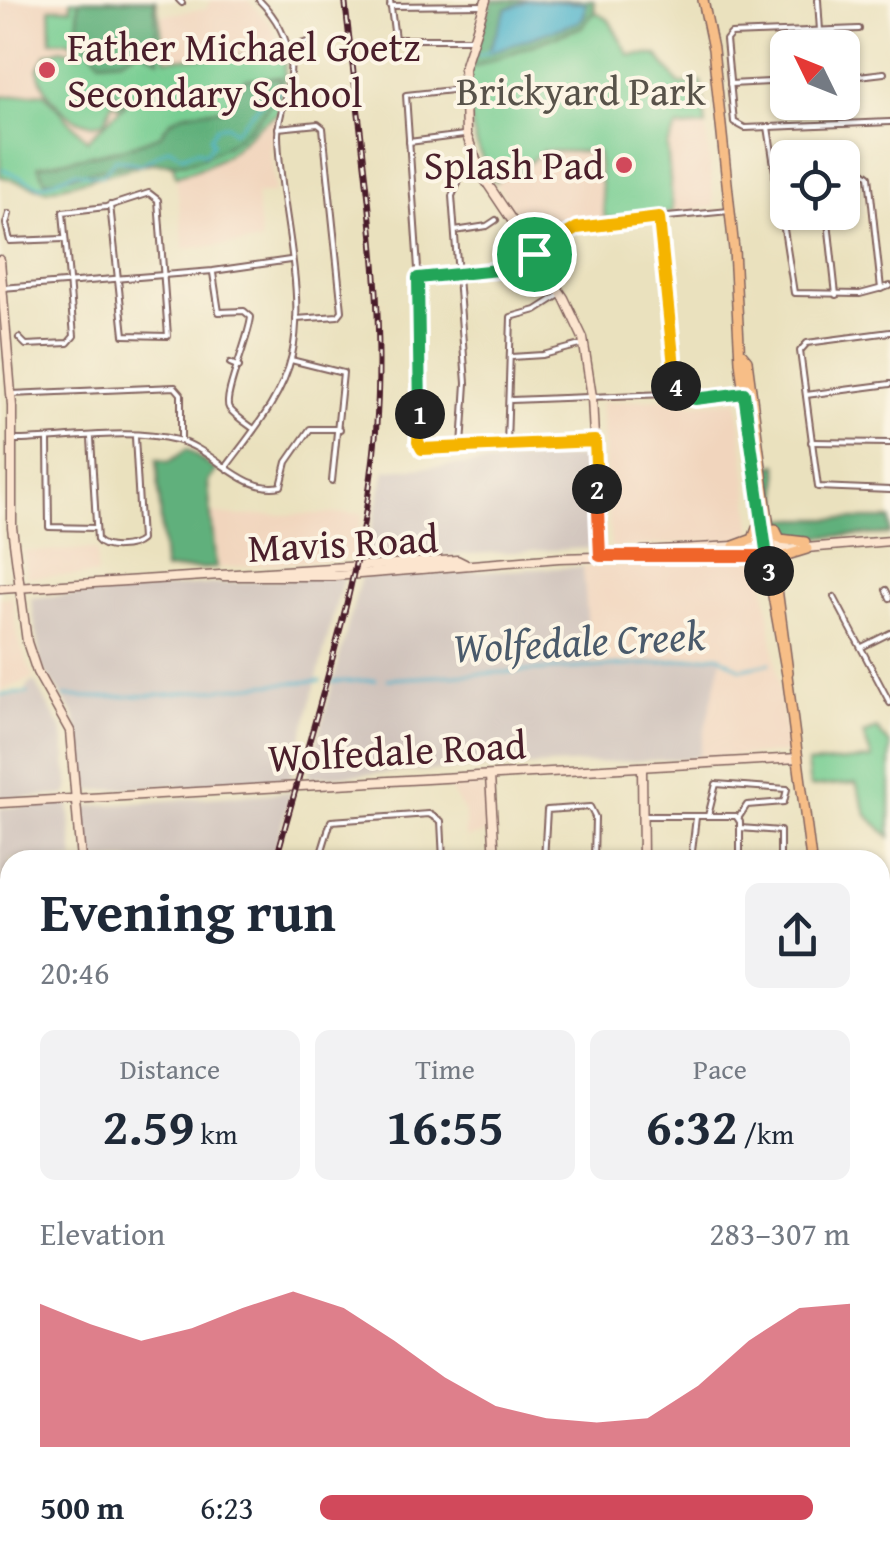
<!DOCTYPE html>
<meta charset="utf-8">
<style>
:root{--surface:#fff;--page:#f2f2f3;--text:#1f2937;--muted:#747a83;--accent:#d1495b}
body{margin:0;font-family:"Gentium Book Plus",serif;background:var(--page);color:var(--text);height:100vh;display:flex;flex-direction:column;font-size:38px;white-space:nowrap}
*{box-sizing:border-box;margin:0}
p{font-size:32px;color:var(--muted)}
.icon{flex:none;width:55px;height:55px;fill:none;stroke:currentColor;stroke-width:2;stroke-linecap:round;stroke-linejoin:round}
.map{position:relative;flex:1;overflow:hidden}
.drawer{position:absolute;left:0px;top:850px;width:890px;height:715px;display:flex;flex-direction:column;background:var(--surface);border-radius:30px 30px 0 0;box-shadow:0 2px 8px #0004}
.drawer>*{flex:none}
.needle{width:65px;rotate:313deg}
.tools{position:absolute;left:770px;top:30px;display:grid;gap:20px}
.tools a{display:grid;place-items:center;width:90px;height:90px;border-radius:15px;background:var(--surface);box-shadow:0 2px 8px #0004;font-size:50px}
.pin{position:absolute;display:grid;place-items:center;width:85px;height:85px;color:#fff;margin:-42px;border:5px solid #fff;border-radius:50%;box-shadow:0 2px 10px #0007}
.km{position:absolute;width:50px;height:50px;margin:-25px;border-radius:50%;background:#222;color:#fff;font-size:28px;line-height:50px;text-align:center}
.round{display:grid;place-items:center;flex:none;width:105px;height:105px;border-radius:15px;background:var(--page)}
.summary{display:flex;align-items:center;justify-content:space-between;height:170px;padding:0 40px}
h1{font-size:55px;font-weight:600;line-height:75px}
.metrics{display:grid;grid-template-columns:repeat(3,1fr);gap:15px;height:170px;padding:10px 40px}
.metrics div{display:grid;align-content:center;border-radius:15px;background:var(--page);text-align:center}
.metrics b{font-size:50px;font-weight:600}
.metrics small{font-size:28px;font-weight:400}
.metrics p{font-size:28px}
.chart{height:280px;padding:20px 40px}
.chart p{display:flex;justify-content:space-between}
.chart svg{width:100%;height:180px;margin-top:10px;fill:var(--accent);opacity:.7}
ul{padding:0 40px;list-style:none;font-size:32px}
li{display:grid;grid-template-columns:160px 120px 1fr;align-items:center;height:75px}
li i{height:25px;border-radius:12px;background:var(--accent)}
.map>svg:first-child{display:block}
.built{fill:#f1d5bd}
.industrial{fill:#cec1ba}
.green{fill:#77cd92;stroke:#60765e;stroke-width:2.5}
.forest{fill:#61b07c;stroke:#566854;stroke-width:2.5}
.water{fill:#4bb2ca;stroke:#4a687a;stroke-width:2.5}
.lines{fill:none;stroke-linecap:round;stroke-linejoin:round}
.stream{stroke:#4bb2ca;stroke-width:2.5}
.street-casing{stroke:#82635e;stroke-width:8}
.secondary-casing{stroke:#82635e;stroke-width:11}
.primary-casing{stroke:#82635e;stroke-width:12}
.street{stroke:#fff;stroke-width:4}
.secondary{stroke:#fce5cf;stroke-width:8}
.primary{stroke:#f7be87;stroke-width:9}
.rail-casing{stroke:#4a1f2b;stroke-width:6}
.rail{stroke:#fcf5e5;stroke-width:2.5;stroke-dasharray:8;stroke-linecap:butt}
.split-1-casing{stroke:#fff;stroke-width:20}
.split-2-casing{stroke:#fff;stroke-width:20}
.split-3-casing{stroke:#fff;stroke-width:20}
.split-4-casing{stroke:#fff;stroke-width:20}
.split-5-casing{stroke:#fff;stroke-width:20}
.split-1{stroke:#22a559;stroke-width:12}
.split-2{stroke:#f5b400;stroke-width:12}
.split-3{stroke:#f0652b;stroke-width:12}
.split-4{stroke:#22a559;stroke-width:12}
.split-5{stroke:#f5b400;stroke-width:12}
.poi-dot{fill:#d1495b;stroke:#fcf5e5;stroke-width:4}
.labels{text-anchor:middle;stroke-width:8;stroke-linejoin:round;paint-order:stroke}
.poi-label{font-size:40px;fill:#4a1f2b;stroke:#fcf5e5;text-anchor:start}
.park-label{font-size:40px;fill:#58534a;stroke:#fcf5e5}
.street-label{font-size:40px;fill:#4a1f2b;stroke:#fcf5e5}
.water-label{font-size:42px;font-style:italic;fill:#4a5a6b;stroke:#fcf5e5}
</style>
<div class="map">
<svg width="890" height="1565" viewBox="0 0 890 1565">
<rect width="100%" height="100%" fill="#fcf5e5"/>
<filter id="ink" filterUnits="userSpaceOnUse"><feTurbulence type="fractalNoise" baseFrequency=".01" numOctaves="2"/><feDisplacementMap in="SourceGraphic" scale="20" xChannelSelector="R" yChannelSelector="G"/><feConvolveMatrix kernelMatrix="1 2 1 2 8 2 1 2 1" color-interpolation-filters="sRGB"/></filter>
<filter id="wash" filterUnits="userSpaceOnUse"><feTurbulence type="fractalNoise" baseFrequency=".0048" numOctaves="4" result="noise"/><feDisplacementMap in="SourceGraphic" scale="40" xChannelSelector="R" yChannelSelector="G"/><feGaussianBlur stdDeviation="2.25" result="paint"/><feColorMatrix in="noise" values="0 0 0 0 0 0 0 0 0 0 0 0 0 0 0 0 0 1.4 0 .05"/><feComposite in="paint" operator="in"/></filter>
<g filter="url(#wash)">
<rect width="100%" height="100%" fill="#eae1be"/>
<g class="built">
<path d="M0,0H71L73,47L127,104L87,141L44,93L0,97Z"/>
<path d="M211,0H248L271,25L284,54L165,59L161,15L206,9Z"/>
<path d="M277,114L270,149L275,192L256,195L261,242L184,249L176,176L202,168L233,149L261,122Z"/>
<path d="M706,126L714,207L673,212L667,146L677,128Z"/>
<path d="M542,151L597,152L607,218L575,225L537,250L495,182L514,169L518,172Z"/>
<path d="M663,399L692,404L738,401L753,535L743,539L611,548L601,402Z"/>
<path d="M212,513L236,516L363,513L352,559L219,568Z"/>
<path d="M97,549V575L27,577L23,552Z"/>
<path d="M755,558L762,566L788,749L787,753L698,758L722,654L590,665L583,567Z"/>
<path d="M12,597L19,643L34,678L0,692V598Z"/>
<path d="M448,785H485L488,833L465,838V813Z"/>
</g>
<g class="industrial">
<path d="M592,456L595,548L365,559L385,470Z"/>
<path d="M583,567L591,665L723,654L698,758L308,777L361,576Z"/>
<path d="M344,574L291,779L179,789L178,785L85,791L75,716L41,666L31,598Z"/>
<path d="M34,681L63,731L69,790L65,795L0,799V697L28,695L26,687Z"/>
<path d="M291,792L272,860H89L84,812L89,806Z"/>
<path d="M69,803L74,860H10V1213H0V808Z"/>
</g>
<g class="green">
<path d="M71,0H156L166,59L284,54L285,78L277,114C259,123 249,136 234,149C217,163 196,170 176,176L173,165L161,160L46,190L0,176V97L44,93L87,140L126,104L100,76L124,104L120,108L113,101L105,121C79,135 41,95 38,69L46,54L62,49L79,54L71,41H51L50,8H71Z"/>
<path d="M595,12L609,20L629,55H657L679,84L701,82L706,126L677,128L667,146L673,212L605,219L597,152L542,151L518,173L513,169L495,182C472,147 466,110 469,69L582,27Z"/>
<path d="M877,729L890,745V837L867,815L856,783L810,787L807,764L872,759L863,734Z"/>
</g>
<g class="forest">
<path d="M79,0H154L159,59L139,49L121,59L100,61C81,40 76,28 79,0Z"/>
<path d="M492,0H594L595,12L581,27L469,69Z"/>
<path d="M281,77C277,112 227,152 194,161C173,166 151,161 130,164C102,168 74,177 45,181L38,166L126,148L161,135C173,108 199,111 225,109L245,79Z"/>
<path d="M187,449L216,471L208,482L216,568L164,570L157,459L169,462Z"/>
<path d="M778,464L780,519H890V534L784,538L777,531L765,467Z"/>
</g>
<path class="water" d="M528,0L586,3L584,16L578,22L488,53L506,9Z"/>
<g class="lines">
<g class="stream">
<path d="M478,56L490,51"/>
<path d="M3,169L40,186L75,172L102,176L115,159L141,164L169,148L182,156L198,150L205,154L213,143L210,138L217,127L227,125L234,132L270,94L282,90"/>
<path d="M388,679L650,664L718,655L741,669L770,663"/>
<path d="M332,682L376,680"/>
<path d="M0,695L28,693"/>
<path d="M64,696C150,702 235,684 321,681"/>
</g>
</g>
</g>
<g filter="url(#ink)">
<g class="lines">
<defs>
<g id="street">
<path d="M179,0L182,3"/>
<path d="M390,0L395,39H471"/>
<path d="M818,0L820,31"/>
<path d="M390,6L485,5"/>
<path d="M859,29L731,34L726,40L734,122L745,128L890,122"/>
<path d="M289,47L308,42"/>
<path d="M842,78L884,73"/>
<path d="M730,84L788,81"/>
<path d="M461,89L406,95L421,312L418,444L424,449L593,441"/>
<path d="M768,127L794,293L860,294L890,286"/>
<path d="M278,128L318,124L323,128L342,311L338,316L296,319"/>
<path d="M409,142L464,135"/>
<path d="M842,171L861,170L869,176L881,289"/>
<path d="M775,176L788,175"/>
<path d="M458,183L452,196L466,383L462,446"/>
<path d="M827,212L836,295"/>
<path d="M9,214L6,224L10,241L64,239"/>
<path d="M659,218L676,393"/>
<path d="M455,231L487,226L496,220"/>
<path d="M213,273L219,312L244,311L251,317C249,339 222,398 229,408C235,416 246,423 254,429"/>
<path d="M418,278L507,269L568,231L586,225L729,211"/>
<path d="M2,288L213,271L290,260"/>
<path d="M890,332L807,343L800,351L818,487L890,490"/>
<path d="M19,338L26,345L68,343L74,336L63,212L106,207L149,193L158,200L168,336L124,335L110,205"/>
<path d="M511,357L543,355L584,344"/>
<path d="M291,360L343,373L332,481"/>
<path d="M230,363L239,367"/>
<path d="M11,394L175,387L181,394V441"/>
<path d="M806,395L890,384"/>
<path d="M511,400L667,394L702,399L740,394"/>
<path d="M91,438L97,540C104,550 131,549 141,540L135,437"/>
<path d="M13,440C65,440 125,427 177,440C214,449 242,494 281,486L287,462L310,429H340"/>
<path d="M48,440L49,527L96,528"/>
<path d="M811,442L890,443"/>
<path d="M507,445L511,317L536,310L561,294"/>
<path d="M227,466C252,432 282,398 292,355C307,289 279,204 278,135C278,109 293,87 290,60C287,37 275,16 259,0"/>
<path d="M886,590L890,598"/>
<path d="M834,597L890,703"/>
<path d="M862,647L890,633"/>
<path d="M644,816H736L740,822V860"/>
<path d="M708,816L716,784L787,789L784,802L747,805L739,817"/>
<path d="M740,828L780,831V860"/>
<path d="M319,860L331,821L429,814L441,821L443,860"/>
<path d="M544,860L547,810L590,807L595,817L594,860"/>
<path d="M691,860L696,817"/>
<path d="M880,906L890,905"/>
<path d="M0,942H10"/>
<path d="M880,943H890"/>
<path d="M880,973L890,981"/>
<path d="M880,1340H890"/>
<path d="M20,1555L23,1565"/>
<path d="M771,1555L778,1558V1565"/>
<path d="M823,1555L824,1565"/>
<path d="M157,1565L162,1555"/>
<path d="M215,1565L217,1555"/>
<path d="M265,1565L267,1555"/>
<path d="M651,1565L653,1555"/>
<path d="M700,1565L705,1557L757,1555"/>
</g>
<g id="secondary">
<path d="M486,0L464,68L466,134L483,177L564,298L583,338L592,397L600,556"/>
<path d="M0,260L12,406V527L27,642L37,672L70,731L81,860"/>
<path d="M770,551L890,541"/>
<path d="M636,555L642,551L787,543"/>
<path d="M223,576H335L559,558L741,553"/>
<path d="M0,589L457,560L465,564"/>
<path d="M642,768L643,860"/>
<path d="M490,776L495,860"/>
<path d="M0,803L798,758"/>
<path d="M880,1181H890"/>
<path d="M0,1217H10"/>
<path d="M0,1223H10"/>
<path d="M0,1323L10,1318"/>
<path d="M367,1555V1565"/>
<path d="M509,1565L546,1561L581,1565"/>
</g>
<g id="primary">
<path d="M703,0L713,49L734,250L740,361L757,506L787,675L811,860"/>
<path d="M742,354L747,360L788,672"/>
<path d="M775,529L780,539L805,542"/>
<path d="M734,546L753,539L757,528"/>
<path d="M736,553L758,557L765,565"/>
<path d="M781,569L784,556L807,549"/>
<path d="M880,1423L890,1498"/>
</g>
</defs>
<use href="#street" class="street-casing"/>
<use href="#secondary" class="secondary-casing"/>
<use href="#primary" class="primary-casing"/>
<use href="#street" class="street"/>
<use href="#secondary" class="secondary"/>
<use href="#primary" class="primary"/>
<defs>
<g id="rail">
<path d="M276,860C313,720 364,577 376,431C387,288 360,142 345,0"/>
<path d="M0,1418L10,1412"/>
</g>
</defs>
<use href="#rail" class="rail-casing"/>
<use href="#rail" class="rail"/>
</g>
</g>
<g class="lines" filter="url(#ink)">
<defs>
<path id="split-1" d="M420,414L418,278L508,269L534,254"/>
<path id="split-2" d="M420,414L418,442L422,449L595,441L597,489"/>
<path id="split-3" d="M597,489L600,556H758L770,576L769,571"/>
<path id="split-4" d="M676,386V395L695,399L744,393L769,571"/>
<path id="split-5" d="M534,254L577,228L659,218L676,386"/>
</defs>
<use href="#split-1" class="split-1-casing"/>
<use href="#split-2" class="split-2-casing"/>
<use href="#split-3" class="split-3-casing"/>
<use href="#split-4" class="split-4-casing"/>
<use href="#split-5" class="split-5-casing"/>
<use href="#split-1" class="split-1"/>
<use href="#split-2" class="split-2"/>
<use href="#split-3" class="split-3"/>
<use href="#split-4" class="split-4"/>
<use href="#split-5" class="split-5"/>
</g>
<g class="poi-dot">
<circle cx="47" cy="70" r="10"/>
<circle cx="624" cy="165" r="10"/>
</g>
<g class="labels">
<g class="poi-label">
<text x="67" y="61">Father Michael Goetz<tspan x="67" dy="46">Secondary School</tspan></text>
<text x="604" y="179" text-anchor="end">Splash Pad</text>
</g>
<g class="park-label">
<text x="581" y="105">Brickyard Park</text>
</g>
<g class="street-label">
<text transform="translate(343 543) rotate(-3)" y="14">Mavis Road</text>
<text transform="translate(397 751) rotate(-3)" y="14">Wolfedale Road</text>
</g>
<g class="water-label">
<text transform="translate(579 641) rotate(-3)" y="15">Wolfedale Creek</text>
</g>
</g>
</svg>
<div class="tools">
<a><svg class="needle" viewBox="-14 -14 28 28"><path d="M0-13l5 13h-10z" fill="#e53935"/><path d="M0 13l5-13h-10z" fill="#747a83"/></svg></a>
<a><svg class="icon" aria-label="locate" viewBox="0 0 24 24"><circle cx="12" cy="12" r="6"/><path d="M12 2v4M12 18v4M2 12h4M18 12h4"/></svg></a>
</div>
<div class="pin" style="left:534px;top:254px;background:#1e9e55"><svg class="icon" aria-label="arrive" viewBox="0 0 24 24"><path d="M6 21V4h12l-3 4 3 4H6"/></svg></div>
<b class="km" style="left:420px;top:414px">1</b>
<b class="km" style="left:597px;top:489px">2</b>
<b class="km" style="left:769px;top:571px">3</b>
<b class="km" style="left:676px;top:386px">4</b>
<section class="drawer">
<div class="summary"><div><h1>Evening run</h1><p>20:46</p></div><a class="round"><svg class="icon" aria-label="share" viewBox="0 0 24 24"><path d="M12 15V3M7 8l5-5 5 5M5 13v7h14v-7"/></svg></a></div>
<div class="metrics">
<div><p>Distance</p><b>2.59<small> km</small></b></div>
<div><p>Time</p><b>16:55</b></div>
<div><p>Pace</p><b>6:32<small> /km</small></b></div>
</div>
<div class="chart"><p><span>Elevation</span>283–307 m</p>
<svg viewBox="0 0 160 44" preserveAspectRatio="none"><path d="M0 44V9L10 14L20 18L30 15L40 10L50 6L60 10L70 18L80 27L90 34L100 37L110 38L120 37L130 29L140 18L150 10L160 9V44z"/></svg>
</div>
<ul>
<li><b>500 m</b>6:23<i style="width:93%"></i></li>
</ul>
</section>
</div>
